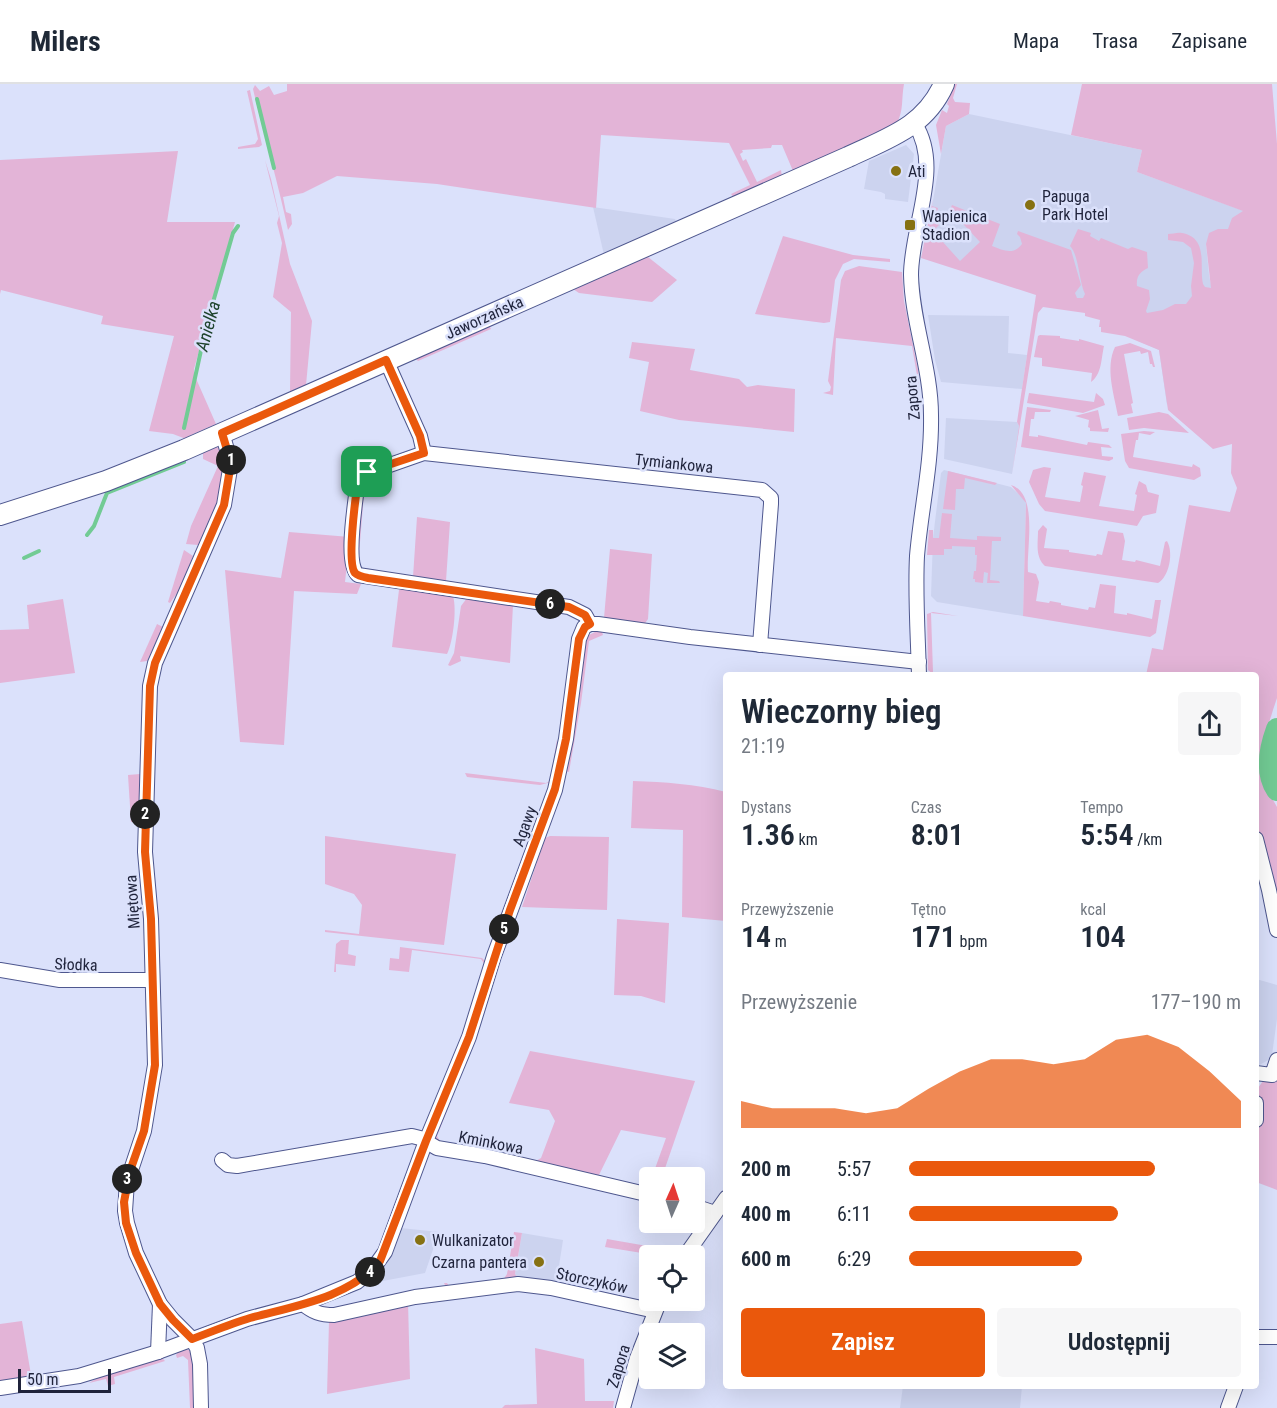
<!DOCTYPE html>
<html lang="pl">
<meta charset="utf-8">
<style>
:root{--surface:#fff;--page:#f6f6f7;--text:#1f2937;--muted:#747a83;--line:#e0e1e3;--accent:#ea580c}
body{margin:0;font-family:"Roboto Condensed",sans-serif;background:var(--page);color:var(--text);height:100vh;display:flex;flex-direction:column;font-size:22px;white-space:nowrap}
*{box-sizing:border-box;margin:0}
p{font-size:20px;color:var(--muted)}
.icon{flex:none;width:33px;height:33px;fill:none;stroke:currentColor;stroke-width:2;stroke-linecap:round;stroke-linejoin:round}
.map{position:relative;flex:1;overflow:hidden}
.drawer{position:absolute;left:723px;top:588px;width:536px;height:717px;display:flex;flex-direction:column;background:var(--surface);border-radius:6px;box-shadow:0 6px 24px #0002}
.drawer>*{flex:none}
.needle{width:39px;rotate:3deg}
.controls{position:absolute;left:639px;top:1083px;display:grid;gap:12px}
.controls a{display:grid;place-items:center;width:66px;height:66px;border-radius:6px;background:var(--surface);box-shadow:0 6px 24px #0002;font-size:30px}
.scale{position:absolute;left:18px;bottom:15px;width:93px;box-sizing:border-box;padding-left:6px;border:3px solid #1f233b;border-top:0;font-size:16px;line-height:21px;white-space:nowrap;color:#1f233b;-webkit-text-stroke:4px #dbe1fb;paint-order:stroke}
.pin{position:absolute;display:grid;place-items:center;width:51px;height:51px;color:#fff;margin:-26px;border-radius:12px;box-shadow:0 3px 9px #0006}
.km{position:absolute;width:30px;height:30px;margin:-15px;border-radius:50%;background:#222;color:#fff;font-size:16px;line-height:30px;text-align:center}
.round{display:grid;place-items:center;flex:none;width:63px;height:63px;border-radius:6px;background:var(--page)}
.summary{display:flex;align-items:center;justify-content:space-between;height:102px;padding:0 18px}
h1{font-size:33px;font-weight:600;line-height:45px}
.figures{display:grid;grid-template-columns:repeat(3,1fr);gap:9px;height:102px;padding:6px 18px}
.figures div{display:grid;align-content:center}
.figures b{font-size:30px;font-weight:600}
.figures small{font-size:16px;font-weight:400}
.figures p{font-size:16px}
.chart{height:168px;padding:12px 18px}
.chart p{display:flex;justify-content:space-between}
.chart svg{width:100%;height:108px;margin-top:6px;fill:var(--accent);opacity:.7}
.button{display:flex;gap:12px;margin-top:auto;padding:12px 18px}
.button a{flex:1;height:69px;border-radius:6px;background:var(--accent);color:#fff;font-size:24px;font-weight:600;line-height:69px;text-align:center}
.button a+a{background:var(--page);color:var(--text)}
ul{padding:0 18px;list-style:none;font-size:20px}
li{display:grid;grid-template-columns:96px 72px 1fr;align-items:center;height:45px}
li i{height:15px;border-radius:8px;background:var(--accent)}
header{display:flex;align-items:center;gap:36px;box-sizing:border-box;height:84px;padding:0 30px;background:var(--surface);border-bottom:2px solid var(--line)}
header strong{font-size:28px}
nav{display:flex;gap:33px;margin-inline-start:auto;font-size:21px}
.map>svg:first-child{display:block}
.built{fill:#ccd3ef}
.green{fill:#e3b4d7}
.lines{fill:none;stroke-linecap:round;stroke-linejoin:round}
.stream{stroke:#72cb94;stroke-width:4}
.river{stroke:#72cb94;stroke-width:22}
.street-casing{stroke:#4e578e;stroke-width:16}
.secondary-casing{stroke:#4e578e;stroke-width:22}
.street{stroke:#fff;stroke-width:14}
.secondary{stroke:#fff;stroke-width:20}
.route-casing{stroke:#fff;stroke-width:12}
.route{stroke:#ea580c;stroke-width:8}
.poi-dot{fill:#867112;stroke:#dbe1fb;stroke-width:2}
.labels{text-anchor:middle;stroke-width:5;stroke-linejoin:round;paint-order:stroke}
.poi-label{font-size:16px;fill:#1f233b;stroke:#dbe1fb;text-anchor:start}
.street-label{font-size:16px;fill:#1f233b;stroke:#dbe1fb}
.water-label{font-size:18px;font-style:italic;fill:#1e432c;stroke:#dbe1fb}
</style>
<header>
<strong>Milers</strong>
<nav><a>Mapa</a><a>Trasa</a><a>Zapisane</a></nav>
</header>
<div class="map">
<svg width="1277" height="1324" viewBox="0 0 1277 1324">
<rect width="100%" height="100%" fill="#dbe1fb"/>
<g class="built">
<path d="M969,30L1142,66L1137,88L1244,127L1277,278L1206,160L1209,191L1215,221L1167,321L1159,266L1138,257L1126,238L923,174L946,42Z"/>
<path d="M906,61L914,70L908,118L885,115V110L881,108L864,105L869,77Z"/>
<path d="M593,123L675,135L676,137L604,171Z"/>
<path d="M928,231L1009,232L1008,269L1027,271L1022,305L941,298L935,276Z"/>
<path d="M946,334L1017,338L1019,342L1012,390L944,375Z"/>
<path d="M944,386L1011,403L1024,415L1026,419L1023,532L937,518L931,512L933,454L941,389Z"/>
<path d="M1256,895L1277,901V935L1272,971L1270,975L1256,983Z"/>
<path d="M401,1144L439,1148L425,1189L367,1200L393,1170Z"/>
<path d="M522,1149L563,1156L556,1201L518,1195L515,1191Z"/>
<path d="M903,1302H1022L1020,1324H900Z"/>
</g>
<g class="green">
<path d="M287,0H904C901,16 904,25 897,39L793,87L782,61H772L771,64L742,66L743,68L740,70L743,77L746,75L757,98L781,86L782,93L743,110L742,109L734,114L731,110L750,101L729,59L601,51L596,124L437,100L337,92L303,109L283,113L286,128L291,130L292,140L288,146C278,98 264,52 253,5L255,1L260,7L269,2L274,11L287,7Z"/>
<path d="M955,0H957L953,14L955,18L970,19L969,30L946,42L941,70L936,41L942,26L947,29L949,22L947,20Z"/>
<path d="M1082,0H1272L1277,60V614C1264,651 1255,687 1277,723V825L1256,738V591H1146L1152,564L1163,566L1189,421L1230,428L1237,404L1231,389L1232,360L1213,365L1168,326L1159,266L1125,252L1101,248V243H1099L1100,236L1085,232V229L1043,223L1038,229L1012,390L1019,342L1017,338L1036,211L921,174L933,115L932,122L938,124L936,135L939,141L933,147L960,177L980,158L950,126L952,121L1000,140L992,162C1003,166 1013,172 1022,160L1020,153L1017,150L1018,147L1071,166L1081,201L1075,209L1077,214H1083L1085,210C1079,198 1079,171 1070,162L1078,145L1091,149L1090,152L1099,157L1101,154L1128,165L1132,163L1147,168L1148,184C1140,188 1136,192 1137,202L1149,206L1150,215L1146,227L1147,229L1163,226L1175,220H1186L1192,212L1191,202L1194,179L1191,164L1183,158L1168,156V150C1173,150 1177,148 1182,149C1209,154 1199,182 1203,200L1205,203L1211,204L1206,160L1209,149L1218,145H1228L1232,134L1243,127L1137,88L1142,66L1071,51Z"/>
<path d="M250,6L262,61L259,63L238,65V63L255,60L258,55L247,7Z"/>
<path d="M178,67L167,138H235L194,285V290L216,340L191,351L186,355L173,350L149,347L174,252L101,240L103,232L1,206L0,210V76Z"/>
<path d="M265,76L271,95L290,180L312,237L306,301L290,308L291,228L273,213L282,159L277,139L279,132Z"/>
<path d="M783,152L853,171L890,175V178L854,175L843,180L835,196L830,238L824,239L755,230Z"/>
<path d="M685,155L648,173L677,196L652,218L579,209L573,205Z"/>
<path d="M859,182L902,188L904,217L918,286L919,303L912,262L836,254L833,311L823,309L830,307L831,303L828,297L841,196L845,187Z"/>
<path d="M489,241L491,245L418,277L415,274Z"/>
<path d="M1040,251L1060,252V254L1079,257V255L1104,262C1101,275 1102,290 1091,298L1092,289L1042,282V274L1034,273L1038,252Z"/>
<path d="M632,258L695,265L690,286L739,295L747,303L758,301L795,305L794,348L679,336L640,327L649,278L629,274Z"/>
<path d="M1130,259L1151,267L1155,283H1153L1152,280H1150L1148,268L1141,270L1140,267L1124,270L1133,319L1131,320L1133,329L1118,332C1114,310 1105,284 1115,263Z"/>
<path d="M1029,309L1094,318L1096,309L1103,315L1105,321L1083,329L1027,319Z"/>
<path d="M1027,323L1051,326L1050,328H1035L1034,335H1031L1029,352L1038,353V351L1087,361L1088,358L1109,361L1112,364L1101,363L1102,372L1113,373V375L1109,377L1021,363Z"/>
<path d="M1098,326L1102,345L1109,344L1108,348L1090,347V344L1088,343L1089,336L1075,332Z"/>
<path d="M1159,328L1168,330L1189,349L1144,344L1129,346L1127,334Z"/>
<path d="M1144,347L1155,348L1150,351L1139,349L1138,356H1136L1133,373L1192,383L1193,380L1200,384L1201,392L1194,396L1129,384L1125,377L1121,350Z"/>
<path d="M216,362L225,370C225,406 217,431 198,461L186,460L191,442L218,382L203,375V368Z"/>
<path d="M398,381L399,383L365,397L358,483L413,493L417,433L450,438L446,497L449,498V500L366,489L357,485L356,479C356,465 356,404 364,396C371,388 389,385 398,381Z"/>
<path d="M1044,383L1051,384L1045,413L1080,418L1083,402L1081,401L1084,388L1106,392L1099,422L1134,427L1137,411L1135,410L1139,397L1146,401L1148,408L1159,411L1156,429L1143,432L1137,442L1045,427L1039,420L1029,398L1033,386Z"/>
<path d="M948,387L997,399L995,401L965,394L964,405H956L955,426L943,425Z"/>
<path d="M1011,401C1039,410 1026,465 1028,488L1036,490L1039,498L1036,517L1049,519L1050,517L1061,519V521L1088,526L1089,523L1095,524L1100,500L1116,502L1114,529L1127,531V529L1152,535L1155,516H1161L1156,549L1150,553L1023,532L1026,419Z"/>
<path d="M942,429L952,430L950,454L977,456V452L1001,453V457H992L990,496L999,497L1000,499H987L988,489L984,488L983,499L975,498V495H973L974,487H976L977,471H975V463L952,462V465H944V471H927L929,446H933V454H939Z"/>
<path d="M1043,441L1047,445L1044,464L1069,466V468L1096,472L1097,470L1102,471L1108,447L1123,449L1125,457L1122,476L1135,478L1136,476L1160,482L1165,458L1167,457C1174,469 1169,493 1158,499L1045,482C1035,473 1038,459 1038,447Z"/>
<path d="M289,448L350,453L345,498L361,500L357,510L294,507L284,661L240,658L225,486L281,494Z"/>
<path d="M610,465L652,470L648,535L643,542L606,537L604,534Z"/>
<path d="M184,466L193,472L182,502L170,519L168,518Z"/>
<path d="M406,503L450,510L453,512C457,525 453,558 447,570L392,563L399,506Z"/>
<path d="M467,514L513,521L510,579L460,572L461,577L450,582L448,581L454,569L461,522Z"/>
<path d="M63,515L75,589L0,599V546L29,545L27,521Z"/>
<path d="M933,528L958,532L931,529L933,588L944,591H934L928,586L927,530Z"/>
<path d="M157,540L163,543L147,577L140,578Z"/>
<path d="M601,545L603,551L589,557L581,619L569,688L565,687L582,562L587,552Z"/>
<path d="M557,656L558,660L551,698L540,701L467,693L465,689L546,699L550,697Z"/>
<path d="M140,690V720L136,738H131L128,691Z"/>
<path d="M633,697C665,698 695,700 726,708V837L682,833L683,746L631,744Z"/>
<path d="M325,752L456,770L444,861L325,848V846L359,850L362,821L354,810L325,800Z"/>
<path d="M550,752L609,753L607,826L522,823L545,754Z"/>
<path d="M617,835L669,839L665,919L641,912L614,911Z"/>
<path d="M341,856H349L348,870L356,872L355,882L336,880V888H334L336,860Z"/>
<path d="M400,863L482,874L487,879L485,881L481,875L412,866L409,888L389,886L390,874L399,875Z"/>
<path d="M530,967L695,997L662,1093H652L666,1054L621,1046L598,1093L440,1060L433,1055L466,971H469L437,1052L440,1057L534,1078L541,1074L555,1037L549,1026L509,1019Z"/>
<path d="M1263,997H1277V1106L1256,1098V1050L1259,1032L1258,1004Z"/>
<path d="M514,1148L522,1149L515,1190L518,1195L446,1203L444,1199H447L449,1202L503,1196L507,1190Z"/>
<path d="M607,1155L670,1166L674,1165L671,1171H654L605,1163Z"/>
<path d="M408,1218L410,1295L327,1310L329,1238Z"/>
<path d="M22,1237L31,1291L43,1289L41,1292L0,1300V1240Z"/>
<path d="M182,1264L189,1266L196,1274L198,1324H190L188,1276L183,1272L177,1274L176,1271Z"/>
<path d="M535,1264L584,1275L585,1317H614L613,1324H502L505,1321L537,1320Z"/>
<path d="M161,1273L165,1277L114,1293L115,1300L108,1302L106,1295L89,1299L104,1290Z"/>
</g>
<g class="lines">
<g class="stream">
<path d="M257,15L274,84"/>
<path d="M184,344L207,239L233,149L238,142"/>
<path d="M87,451L94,442L107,409L184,378"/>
<path d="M24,474L39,467"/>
</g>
<path class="river" d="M1277,645C1270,664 1265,688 1277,706"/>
<defs>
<g id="street">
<path d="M915,40C943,84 911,142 911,191C912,238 931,284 931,331C932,379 921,425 917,472C915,511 918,552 919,591"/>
<path d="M386,276L420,352L424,369"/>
<path d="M590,540L585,531L569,523L358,491C345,480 355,422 357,403L359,395L367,389L424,369L762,406L771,414V420L760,561"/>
<path d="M1256,755L1269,806L1277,846"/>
<path d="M0,886L60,896H151"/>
<path d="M1256,989L1272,991L1277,976"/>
<path d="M1256,1019V1036"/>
<path d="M222,1076L228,1081L237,1082L412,1052L420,1054L437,1064L485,1072L650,1111"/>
<path d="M694,1122L715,1129"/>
<path d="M685,1172L726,1114"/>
<path d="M303,1220L357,1198L372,1186L385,1168L426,1057L469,953L494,872L555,706L566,655L579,555L584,543L590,540H598L690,553L919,578"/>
<path d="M1256,1253H1277"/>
<path d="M158,1268L160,1220"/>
<path d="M0,1304L79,1292L158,1268L247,1235L303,1220C313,1228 320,1231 334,1231L415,1213L518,1200L551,1204L655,1227"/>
<path d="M201,1324L200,1280L197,1264L192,1255L173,1236L160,1220L136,1169L127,1139L125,1127L127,1098L144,1047L155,981L151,835L145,768L150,602L155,579L224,421L231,379L222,349"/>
<path d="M623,1324L637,1274L660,1216"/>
<path d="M1228,1324L1236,1302"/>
</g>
<path id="secondary" d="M0,431L106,397L184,366L848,73C888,54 925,43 944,0"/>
</defs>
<use href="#street" class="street-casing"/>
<use href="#secondary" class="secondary-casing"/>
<use href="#street" class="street"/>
<use href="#secondary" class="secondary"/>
</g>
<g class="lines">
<defs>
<path id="route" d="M386,276L420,352L424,369L367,388L359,395L357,404C355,418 347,479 355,489C358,492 363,493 368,494L569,523L585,531L590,540L585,543L579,555L566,655L555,705L510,826L469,953L426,1057L380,1177C349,1214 294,1222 250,1234C230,1240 211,1248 192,1255L173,1236L160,1220L136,1169L126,1139L124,1118L130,1087L144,1047L155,981L151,835L145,768L150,602L155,579L224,421L231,379L222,349Z"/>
</defs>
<use href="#route" class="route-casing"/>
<use href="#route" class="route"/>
</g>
<g class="poi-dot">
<circle cx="896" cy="87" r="6"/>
<circle cx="1030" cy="121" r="6"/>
<rect x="904" y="135" width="12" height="12" rx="3"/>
<circle cx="420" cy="1156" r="6"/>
<circle cx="539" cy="1178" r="6"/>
</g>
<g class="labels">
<g class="poi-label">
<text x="908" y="93">Ati</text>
<text x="1042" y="118">Papuga<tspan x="1042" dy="18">Park Hotel</tspan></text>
<text x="922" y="138">Wapienica<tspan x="922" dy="18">Stadion</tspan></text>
<text x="432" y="1162">Wulkanizator</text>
<text x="527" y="1184" text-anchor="end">Czarna pantera</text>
</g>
<g class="street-label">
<text transform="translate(484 233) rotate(-24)" y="6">Jaworzańska</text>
<text transform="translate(912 314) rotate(-95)" y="6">Zapora</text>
<text transform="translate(674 379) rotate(6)" y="6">Tymiankowa</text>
<text transform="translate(524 742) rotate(-70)" y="6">Agawy</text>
<text transform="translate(132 818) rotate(-94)" y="6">Miętowa</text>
<text transform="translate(76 880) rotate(2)" y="6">Słodka</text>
<text transform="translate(491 1058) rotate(11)" y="6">Kminkowa</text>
<text transform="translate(592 1196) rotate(12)" y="6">Storczyków</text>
<text transform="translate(618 1282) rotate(-73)" y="6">Zapora</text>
</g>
<g class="water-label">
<text transform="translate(208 242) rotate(-75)" y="6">Anielka</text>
</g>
</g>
</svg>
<div class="controls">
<a><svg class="needle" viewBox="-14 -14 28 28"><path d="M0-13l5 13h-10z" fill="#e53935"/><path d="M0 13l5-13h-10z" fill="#747a83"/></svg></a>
<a><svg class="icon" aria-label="locate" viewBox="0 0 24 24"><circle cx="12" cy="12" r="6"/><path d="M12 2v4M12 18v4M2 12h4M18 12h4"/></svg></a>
<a><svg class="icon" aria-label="layers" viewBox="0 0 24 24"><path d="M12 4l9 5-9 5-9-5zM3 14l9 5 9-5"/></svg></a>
</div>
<div class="scale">50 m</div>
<div class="pin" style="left:367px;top:388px;background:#1e9e55"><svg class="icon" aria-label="arrive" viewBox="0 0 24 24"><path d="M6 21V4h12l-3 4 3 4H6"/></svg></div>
<b class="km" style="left:231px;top:376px">1</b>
<b class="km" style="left:145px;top:730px">2</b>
<b class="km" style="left:127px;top:1095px">3</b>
<b class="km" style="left:370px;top:1188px">4</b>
<b class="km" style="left:504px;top:845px">5</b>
<b class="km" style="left:550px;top:520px">6</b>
<section class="drawer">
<div class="summary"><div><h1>Wieczorny bieg</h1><p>21:19</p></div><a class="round"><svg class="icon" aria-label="share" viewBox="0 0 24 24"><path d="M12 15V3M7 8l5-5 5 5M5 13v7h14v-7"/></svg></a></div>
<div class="figures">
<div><p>Dystans</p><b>1.36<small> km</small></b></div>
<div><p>Czas</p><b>8:01</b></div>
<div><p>Tempo</p><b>5:54<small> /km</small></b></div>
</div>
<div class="figures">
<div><p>Przewyższenie</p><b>14<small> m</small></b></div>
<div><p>Tętno</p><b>171<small> bpm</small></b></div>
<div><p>kcal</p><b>104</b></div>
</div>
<div class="chart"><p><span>Przewyższenie</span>177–190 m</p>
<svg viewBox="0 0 160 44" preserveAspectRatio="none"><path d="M0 44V33L10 36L20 36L30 36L40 38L50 36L60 28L70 21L80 16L90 16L100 18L110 16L120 8L130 6L140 11L150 21L160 33V44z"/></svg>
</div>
<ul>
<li><b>200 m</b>5:57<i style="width:74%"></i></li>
<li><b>400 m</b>6:11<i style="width:63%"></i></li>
<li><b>600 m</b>6:29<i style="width:52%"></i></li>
</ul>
<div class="button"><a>Zapisz</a><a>Udostępnij</a></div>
</section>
</div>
